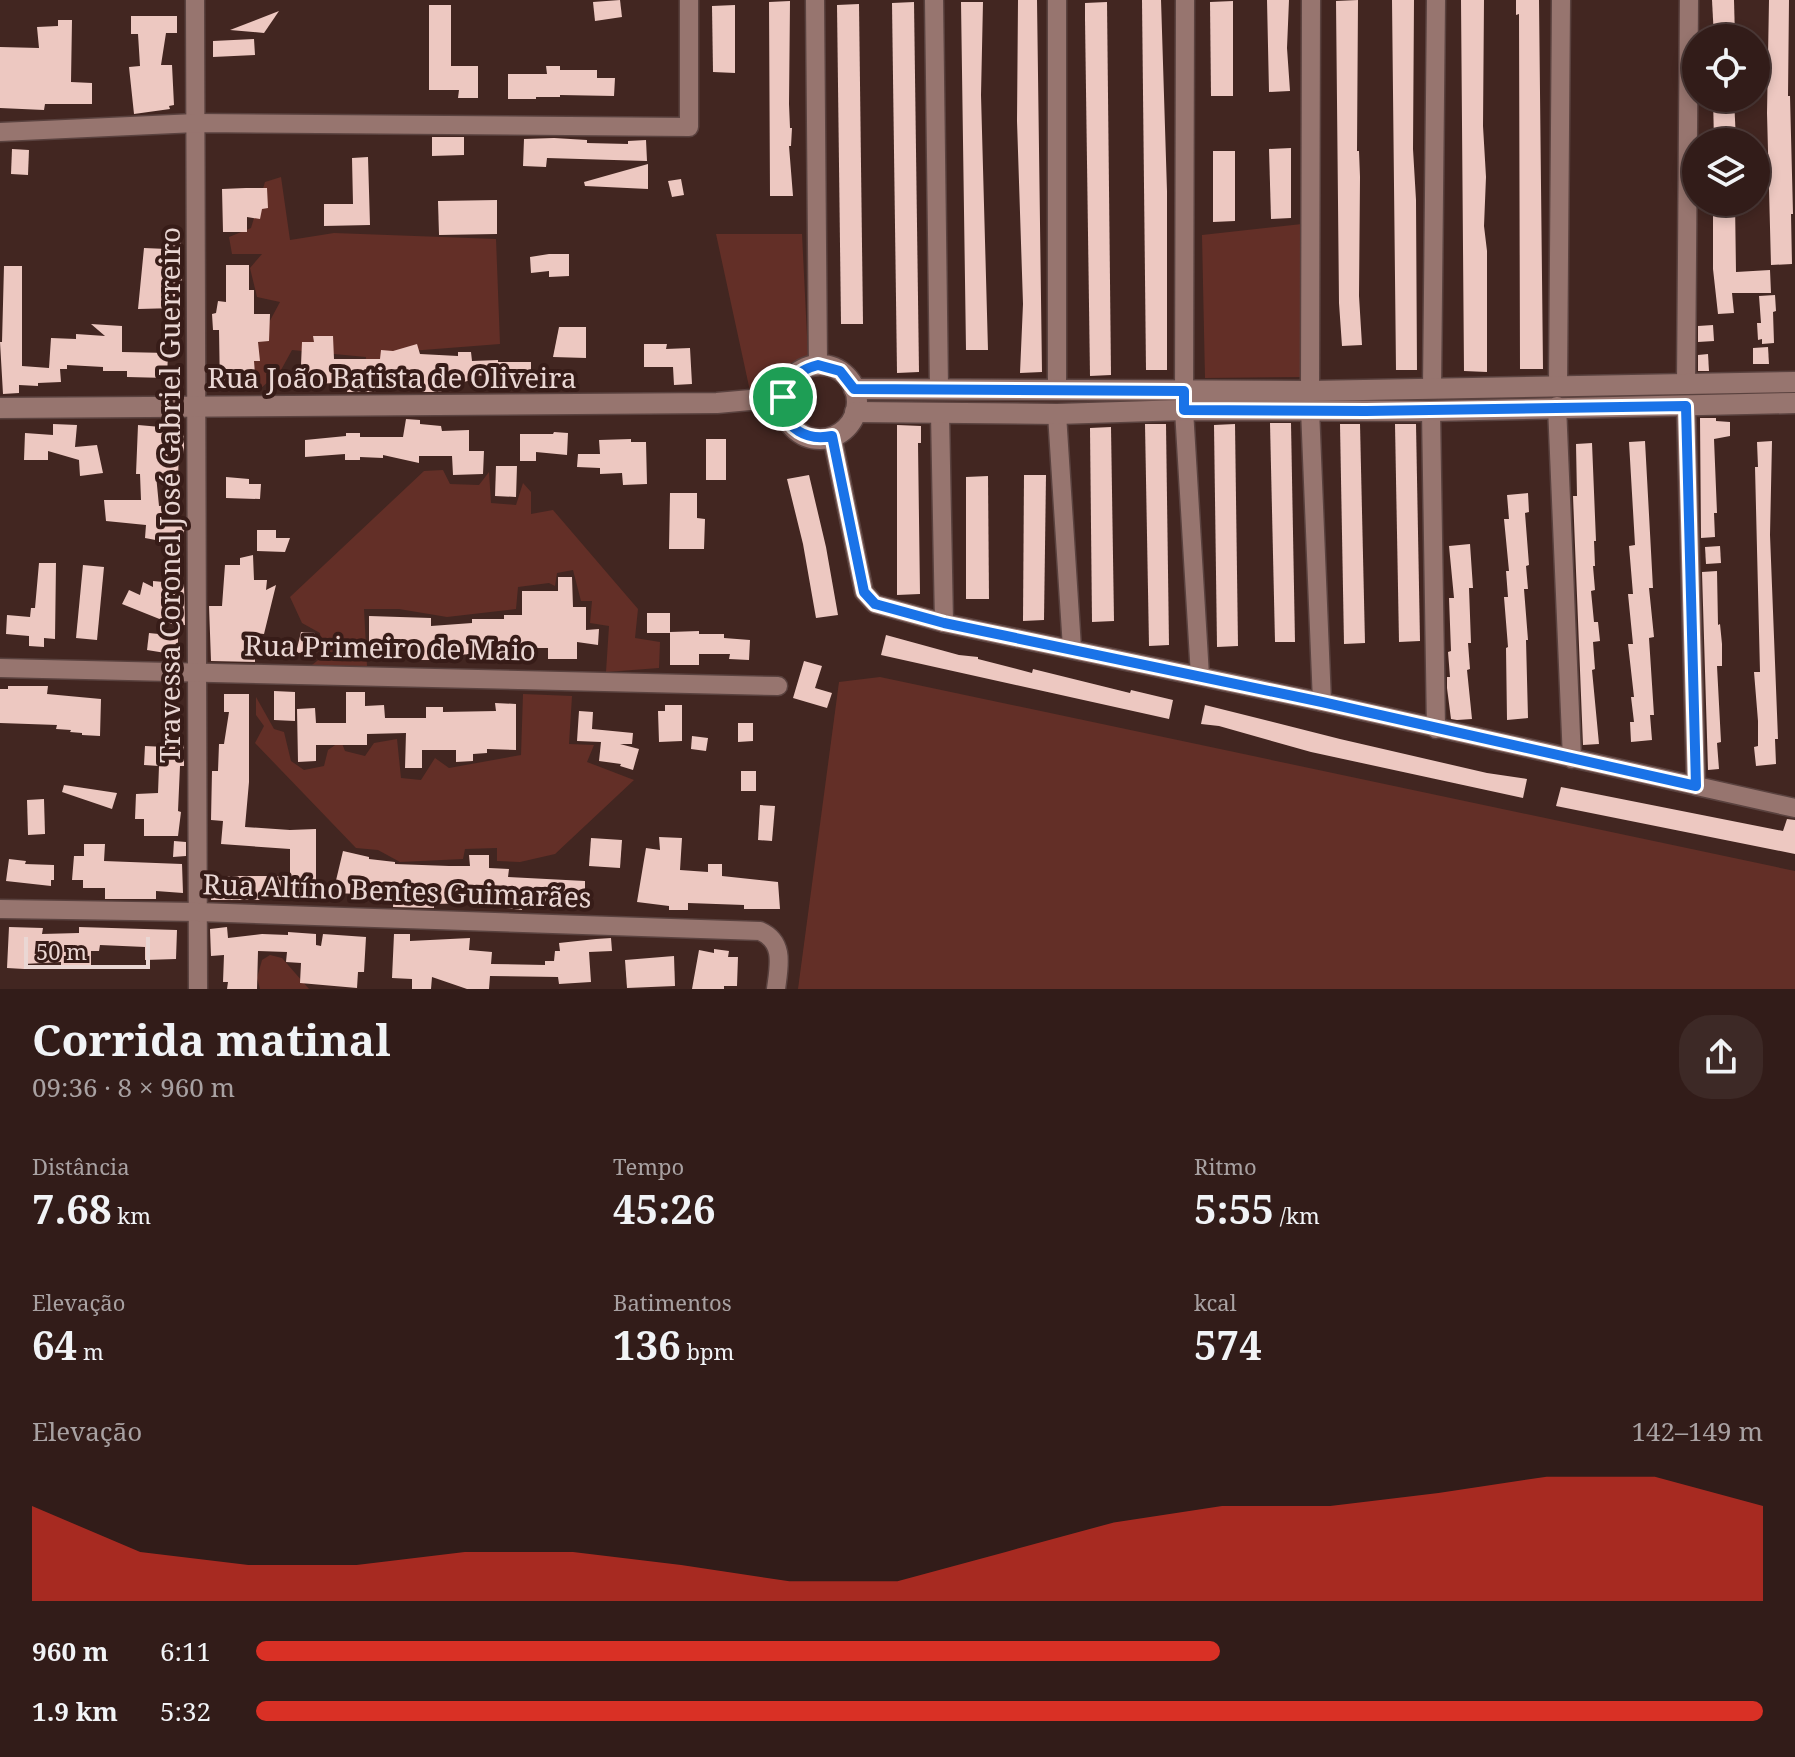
<!DOCTYPE html>
<html lang="pt">
<meta charset="utf-8">
<style>
:root{--surface:#321c19;--page:#3d2926;--text:#f1f3f6;--muted:#a8a1a2;--line:#4d3a38;--accent:#d93025}
body{margin:0;font-family:"Noto Serif",serif;background:var(--page);color:var(--text);height:100vh;display:flex;flex-direction:column;font-size:30px;white-space:nowrap}
*{box-sizing:border-box;margin:0}
p{font-size:26px;color:var(--muted)}
.icon{flex:none;width:44px;height:44px;fill:none;stroke:currentColor;stroke-width:2;stroke-linecap:round;stroke-linejoin:round}
.map{position:relative;height:989px;overflow:hidden}
.side{display:flex;flex-direction:column;background:var(--surface);flex:1}
.side>*{flex:none}
.fabs{position:absolute;left:1682px;top:24px;display:grid;gap:16px}
.fabs a{display:grid;place-items:center;width:88px;height:88px;border-radius:50%;background:var(--surface);box-shadow:0 4px 12px #0003,0 0 0 2px var(--line);font-size:40px}
.scale{position:absolute;left:24px;bottom:20px;width:126px;box-sizing:border-box;padding-left:8px;border:4px solid #ead7d4;border-top:0;font-size:22px;line-height:28px;white-space:nowrap;color:#ead7d4;-webkit-text-stroke:6px #371c18;paint-order:stroke}
.pin{position:absolute;display:grid;place-items:center;width:68px;height:68px;color:#fff;margin:-34px;border:4px solid #fff;border-radius:50%;box-shadow:0 2px 8px #0007}
.round{display:grid;place-items:center;flex:none;width:84px;height:84px;border-radius:32px;background:var(--page)}
.overview{display:flex;align-items:center;justify-content:space-between;height:136px;padding:0 32px}
h1{font-size:44px;font-weight:700;line-height:60px}
.stats{display:grid;grid-template-columns:repeat(3,1fr);gap:12px;height:136px;padding:8px 32px}
.stats div{display:grid;align-content:center}
.stats b{font-size:40px;font-weight:700}
.stats small{font-size:22px;font-weight:400}
.stats p{font-size:22px}
.chart{height:224px;padding:16px 32px}
.chart p{display:flex;justify-content:space-between}
.chart svg{width:100%;height:144px;margin-top:8px;fill:var(--accent);opacity:.7}
ul{padding:0 32px;list-style:none;font-size:26px}
li{display:grid;grid-template-columns:128px 96px 1fr;align-items:center;height:60px}
li i{height:20px;border-radius:10px;background:var(--accent)}
.map>svg:first-child{display:block}
.green{fill:#632f27}
.building{fill:#edc8c1}
.lines{fill:none;stroke-linecap:round;stroke-linejoin:round}
.minor-casing{stroke:#5a423f;stroke-width:21}
.tertiary-casing{stroke:#5a423f;stroke-width:23}
.minor{stroke:#97756f;stroke-width:18}
.tertiary{stroke:#97756f;stroke-width:20}
.route-casing{stroke:#fff;stroke-width:16}
.route{stroke:#1a73e8;stroke-width:10}
.labels{text-anchor:middle;stroke-width:8;stroke-linejoin:round;paint-order:stroke}
.street-label{font-size:28px;fill:#ead7d4;stroke:#371c18}
</style>
<div class="map">
<svg width="1795" height="989" viewBox="0 0 1795 989">
<rect width="100%" height="100%" fill="#422621"/>
<g class="green">
<path d="M281,177L290,240L334,233L496,239L500,344L397,352L364,377L366,357L292,350L281,370L259,390L244,369L280,302L257,297L250,268L262,254H232L229,237L251,228L265,182Z"/>
<path d="M1302,224L1306,377L1205,378L1202,235Z"/>
<path d="M716,234H802L808,356L787,370L773,388L750,391Z"/>
<path d="M443,470L450,484L479,485L489,472L491,503L516,505L523,483L531,492V514L553,510L638,609L635,638L660,642L659,668L606,672L609,626L590,623L592,601H581L573,570L557,573L555,586L549,583L518,587L516,609L447,617L399,609H364L367,666L312,665L322,657L320,633L302,623L290,597L424,471Z"/>
<path d="M880,677L1795,871V989H798L839,682Z"/>
<path d="M523,694L572,696L569,744L594,745L587,762L634,780L555,854L520,862L497,861V848L465,849L463,859L400,862L378,850L356,848L255,743L264,726L256,715V697L274,729L284,732L291,761L304,770L324,766L328,750L341,741L345,751L365,756L374,743L397,739L401,778L421,780L435,758L449,768L521,755Z"/>
<path d="M270,955L282,958L309,989H260L257,978L262,960Z"/>
</g>
<g class="building">
<path d="M620,0L622,17L595,21L593,2Z"/>
<path d="M1018,0H1037L1042,372L1020,373L1023,304L1017,121Z"/>
<path d="M1142,0H1161L1167,192V370H1146Z"/>
<path d="M1267,0H1289L1287,48L1290,91L1269,92Z"/>
<path d="M1358,0L1357,151H1359L1360,177L1359,296L1362,345L1342,346L1339,303L1336,1Z"/>
<path d="M1392,0H1414L1413,149L1416,200L1417,370H1396Z"/>
<path d="M1461,0H1484L1483,126L1486,177L1484,226L1487,251V372L1464,371Z"/>
<path d="M1516,0H1539L1543,369H1520L1519,14L1516,15Z"/>
<path d="M1712,0H1734L1735,38H1714Z"/>
<path d="M1769,0H1789L1788,96H1790L1793,214H1791L1792,264L1771,265L1767,113Z"/>
<path d="M790,1L789,104L790,128H792L791,146H789L793,196H770L769,2Z"/>
<path d="M1233,1V96H1211L1210,2Z"/>
<path d="M914,2L919,372L897,373L892,3Z"/>
<path d="M961,2H983L981,95L988,350H966Z"/>
<path d="M1107,2L1111,375L1090,376L1085,19V3Z"/>
<path d="M859,4L863,324H841L837,5Z"/>
<path d="M429,5H451V66H478V98H458L459,90H429Z"/>
<path d="M735,5V73L713,72L712,6Z"/>
<path d="M279,11L264,33L230,30Z"/>
<path d="M131,16H177V33H166L161,65H172L174,105L169,106L170,109L134,114L129,67L140,66L138,34H131Z"/>
<path d="M58,20H72L71,82L92,83V104H45L44,110L0,108V47L39,48L37,27L58,26Z"/>
<path d="M254,39L255,55L213,57V41Z"/>
<path d="M546,66H560V70H597V78H615L614,96L560,95V97H536V99H508V74H547Z"/>
<path d="M1713,98H1734L1736,141H1714Z"/>
<path d="M432,137H464V155L432,156Z"/>
<path d="M554,138L587,140V143L628,144V141L646,140L647,161L547,158L546,167L523,166L524,139Z"/>
<path d="M1291,148V218L1271,219L1269,149Z"/>
<path d="M12,149L29,150L28,175L11,174Z"/>
<path d="M1213,151H1235V221L1213,222Z"/>
<path d="M368,157L370,225L324,226V204H353L352,158Z"/>
<path d="M648,164V189L585,186L584,182Z"/>
<path d="M681,179L684,195L672,197L668,181Z"/>
<path d="M246,188H267L268,208L262,209L260,219L247,217V232H223L222,189Z"/>
<path d="M497,200V234L439,235L438,201Z"/>
<path d="M1713,202H1735L1736,272L1770,270L1771,293H1732L1734,313L1718,314L1713,269Z"/>
<path d="M167,241H181L182,290L175,291L176,308L138,309L144,248L167,249Z"/>
<path d="M549,254H569V276L549,277V271L531,273L530,257Z"/>
<path d="M226,265H249V290H254V314H270L269,341L258,342L260,361H254L256,388L220,390L219,330H213L212,314L216,313L218,301L226,302Z"/>
<path d="M4,266H22V366L49,368L51,338L76,339V334L105,336L91,324L122,326V352L168,353L167,378L127,377V371H103V367L67,365V369H60L61,382L38,383V386L19,385V393L3,394L0,342H2Z"/>
<path d="M1775,295L1776,311L1773,312L1774,343L1762,344V339L1758,340L1757,323H1761L1759,296Z"/>
<path d="M1713,325L1714,341L1698,342V326Z"/>
<path d="M559,327H586V358L553,357Z"/>
<path d="M313,336H333L334,359H380L381,350L393,351L417,344L420,354L458,356V352H471L472,361L498,360V362H531V373L472,376V380L446,386V392H419L420,383L380,381V392H347L349,382L318,384V388H300L302,342H314Z"/>
<path d="M644,344H667L666,349L690,348L692,384L674,385L673,367H644Z"/>
<path d="M1768,347L1769,364H1753V348Z"/>
<path d="M1708,354L1709,371H1698V355Z"/>
<path d="M1700,418H1716V421L1730,422V436L1714,439L1717,513H1714L1715,537L1701,538Z"/>
<path d="M406,419L420,420V424L441,426L442,431L469,430V451H484L483,474L453,475L452,456H419V463L383,455V458L360,457V460H345V454L305,457V440L346,436V433H360V437H403Z"/>
<path d="M1270,423H1291L1295,642H1275Z"/>
<path d="M53,424L77,425L75,447L97,445L103,473L80,476L79,460L48,451V460H24L25,433L53,435Z"/>
<path d="M1145,424H1166L1169,645L1149,646Z"/>
<path d="M1235,424L1238,646L1217,647L1214,425Z"/>
<path d="M1340,424H1360L1365,643L1344,644Z"/>
<path d="M1395,424H1416L1420,641L1399,642Z"/>
<path d="M138,425L184,429V454H179L178,476L156,475L159,506L172,505L173,524L185,527L182,540L162,536L161,541L145,538L146,525L106,521L104,500H141L140,474H136Z"/>
<path d="M897,425L921,426V443H918L920,594L897,595Z"/>
<path d="M1111,427L1114,621L1092,622L1090,428Z"/>
<path d="M554,432L568,433L567,455L536,452V461H520V434H553Z"/>
<path d="M631,439V442H646L647,484L623,485L622,473L600,474V468L577,467L578,454H600L599,440Z"/>
<rect x="706" y="439" width="20" height="41"/>
<path d="M1645,441L1653,588H1649L1654,637L1649,638L1654,715H1650L1652,740L1631,742L1630,722H1634L1631,697H1634L1628,644H1633L1628,594H1633L1629,546L1635,545L1629,442Z"/>
<path d="M1772,441L1770,535L1778,739H1775L1776,764L1756,766L1754,747L1758,746V721L1754,672H1760L1755,467H1758L1757,442Z"/>
<path d="M1592,443L1596,541H1594L1595,566H1593L1595,590L1591,591L1594,622H1598L1600,641L1593,642L1595,669L1592,670L1599,744L1583,745L1573,496H1577L1576,444Z"/>
<path d="M496,466H517L516,497L495,496Z"/>
<path d="M809,475L826,547L838,615L816,618L803,544L787,479Z"/>
<path d="M1024,475H1046L1044,620L1023,621Z"/>
<path d="M988,476L989,599H966V477Z"/>
<path d="M226,477L249,479V484H261L260,499L226,498Z"/>
<path d="M670,493H697V518L705,519L704,549H669Z"/>
<path d="M1528,493L1529,512L1525,513L1529,565L1526,566L1528,589H1524L1528,640H1526L1528,718L1507,720L1506,648L1508,647L1504,597H1508L1506,571H1509L1504,519H1509L1507,495Z"/>
<path d="M257,530H276V538H290L285,552L257,551Z"/>
<path d="M1470,544L1473,588H1469L1471,643H1468L1470,669L1467,670L1472,719L1457,720L1451,719L1447,688V677H1450L1448,652L1451,651L1449,598H1454L1449,546Z"/>
<path d="M1720,546L1721,563L1706,564L1705,547Z"/>
<path d="M253,555L254,580H267L266,590L276,585L264,634L255,633V662L211,661L209,606H222L225,565H240V558Z"/>
<path d="M39,563H56L55,639L44,638V647L29,646V636L6,634L7,615L30,617L31,608H35Z"/>
<path d="M83,565L104,567L97,640L76,638Z"/>
<path d="M1717,571L1718,625L1720,624L1722,644V666H1717L1721,742L1717,743L1719,769L1708,770L1702,572Z"/>
<path d="M558,577H572L573,607H586V630L599,629L598,645L577,642V659H548V648H492V658L471,657V654L444,656V660H412V649L369,650V616L431,618V626L472,623V619H504V615H522V591H558Z"/>
<path d="M153,581L184,584L185,625L177,626L122,604L129,590L140,595L143,582L153,587Z"/>
<path d="M647,613H670V632L699,631V634H724V638L750,640L749,660L729,659L730,654H699V665H670V633H647Z"/>
<path d="M301,632L315,633V652L296,653Z"/>
<path d="M149,633L178,636V655L147,650Z"/>
<path d="M886,635L959,655L978,657V659L1032,673L1033,669L1130,693L1131,690L1173,700L1169,719L881,655Z"/>
<path d="M804,661L822,666L815,688L832,693L827,708L793,698Z"/>
<path d="M8,686H48L47,694L101,699L100,736L82,735V733L70,732L71,730L56,729L57,725L0,723V689H8Z"/>
<path d="M274,691L295,692V721L274,720Z"/>
<path d="M346,692H365V706L384,705L385,718H426V707H443V712L496,711L495,703L516,704V750L487,749V753L473,754V761L456,762V750H422V768H405L406,733L367,734V745H316V761L298,762L297,709L315,708L316,723H346Z"/>
<path d="M224,694H249V782L245,827L290,830L316,829V897H274V900H211V876H290V849L221,844L223,821L211,820L212,771H218L219,744H224L229,712H224Z"/>
<path d="M665,705H682V741L659,742L658,711H665Z"/>
<path d="M1205,705L1340,739L1487,773L1527,779L1523,798L1311,752L1219,726L1201,724Z"/>
<path d="M579,711L593,712L592,729L633,733L632,744H620L639,749L633,770L620,766L621,764L599,761L601,742L577,741Z"/>
<path d="M738,723H753V741L738,742Z"/>
<path d="M692,736L708,738L706,751L691,749Z"/>
<path d="M167,739H184V766H180L178,811L181,812L178,836H144V819H135L136,794L158,793L159,766L144,765L145,746L166,747Z"/>
<rect x="741" y="771" width="15" height="20"/>
<path d="M64,785L117,793L112,809L62,792Z"/>
<path d="M1561,787L1783,831L1787,819L1795,820V854L1556,806Z"/>
<path d="M44,799L45,834L28,835L27,800Z"/>
<path d="M760,805L775,806L772,841L758,840Z"/>
<path d="M659,837L682,838L680,870L708,872V864H722V876L778,882L780,909H744V905L688,903V910H669V906L637,902L646,848L660,850Z"/>
<path d="M591,838L622,840L620,868L589,866Z"/>
<path d="M174,841L186,842V856L173,857Z"/>
<path d="M84,844H105L104,861L182,864L183,893L156,891V899H105V888H83V880H72L74,856H84Z"/>
<path d="M343,851L369,857V859L395,862V864L449,866H470L469,855H489V868L509,869L508,877L585,881V907H558V902L523,901L522,910L506,908L507,902L434,904V908L393,907L394,885L361,883L360,894L333,893Z"/>
<path d="M9,859L26,861L25,864L54,865V880H51V886L6,881Z"/>
<path d="M9,927L43,928L42,934L79,933V927L177,930L176,959L145,960V947L100,945L99,951H91V966L61,967V962L24,964V969L7,968Z"/>
<path d="M227,927L228,938L262,934L288,935V932L316,934V945L321,946L323,934L366,937L364,972H358L357,988L300,983L301,963L286,962L287,952L258,951L257,989H227L228,982H223L224,955L211,956L210,929Z"/>
<path d="M394,934H410V941L470,938L469,950L492,952L491,964L545,965V961H554L555,951H560L559,943L596,939L611,938L612,951L589,952L591,982L559,984L558,977L490,976L489,989H467L432,977L431,989H412V979L392,978Z"/>
<path d="M714,949L729,951L728,957H738L737,986H724V989H692L699,950L714,953Z"/>
<path d="M674,956L675,986L627,988L625,960Z"/>
</g>
<g class="lines">
<defs>
<g id="minor">
<path d="M195,0L198,989"/>
<path d="M815,0L818,365"/>
<path d="M934,0L939,389"/>
<path d="M1185,0L1184,410L1200,676"/>
<path d="M0,132L196,123L689,127V0"/>
<path d="M1686,385L1689,0"/>
<path d="M1558,386L1561,0"/>
<path d="M1432,389L1436,0"/>
<path d="M1057,390V0"/>
<path d="M1310,391L1311,0"/>
<path d="M1557,406L1572,759"/>
<path d="M1686,406L1696,786"/>
<path d="M1310,409L1322,702"/>
<path d="M1431,411L1436,729"/>
<path d="M940,413L944,623"/>
<path d="M1057,414L1072,648"/>
<path d="M832,436L864,592L875,604L944,623L1322,702L1795,808"/>
<path d="M0,668L778,686"/>
<path d="M0,909L198,912L760,931C785,942 779,966 776,989"/>
</g>
<g id="tertiary">
<circle cx="820" cy="402" r="37"/>
<path d="M854,389L1310,391L1795,382"/>
<path d="M0,408L717,403L783,397"/>
<path d="M855,412L1057,414L1184,410L1431,411L1795,403"/>
</g>
</defs>
<use href="#minor" class="minor-casing"/>
<use href="#tertiary" class="tertiary-casing"/>
<use href="#minor" class="minor"/>
<use href="#tertiary" class="tertiary"/>
</g>
<g class="lines">
<defs>
<path id="route" d="M818,365L840,371L854,389L1184,391V410L1366,411L1686,406L1696,786L1322,702L944,623L875,604L864,592L832,436C777,447 763,378 818,365Z"/>
</defs>
<use href="#route" class="route-casing"/>
<use href="#route" class="route"/>
</g>
<g class="labels">
<g class="street-label">
<text x="392" y="388">Rua João Batista de Oliveira</text>
<text transform="translate(170 495) rotate(-90)" y="10">Travessa Coronel José Gabriel Guerreiro</text>
<text transform="translate(390 648) rotate(1)" y="10">Rua Primeiro de Maio</text>
<text transform="translate(397 891) rotate(2)" y="10">Rua Altíno Bentes Guimarães</text>
</g>
</g>
</svg>
<div class="fabs">
<a><svg class="icon" aria-label="locate" viewBox="0 0 24 24"><circle cx="12" cy="12" r="6"/><path d="M12 2v4M12 18v4M2 12h4M18 12h4"/></svg></a>
<a><svg class="icon" aria-label="layers" viewBox="0 0 24 24"><path d="M12 4l9 5-9 5-9-5zM3 14l9 5 9-5"/></svg></a>
</div>
<div class="scale">50 m</div>
<div class="pin" style="left:783px;top:397px;background:#1e9e55"><svg class="icon" aria-label="arrive" viewBox="0 0 24 24"><path d="M6 21V4h12l-3 4 3 4H6"/></svg></div>
</div>
<section class="side">
<div class="overview"><div><h1>Corrida matinal</h1><p>09:36 · 8 × 960 m</p></div><a class="round"><svg class="icon" aria-label="share" viewBox="0 0 24 24"><path d="M12 15V3M7 8l5-5 5 5M5 13v7h14v-7"/></svg></a></div>
<div class="stats">
<div><p>Distância</p><b>7.68<small> km</small></b></div>
<div><p>Tempo</p><b>45:26</b></div>
<div><p>Ritmo</p><b>5:55<small> /km</small></b></div>
</div>
<div class="stats">
<div><p>Elevação</p><b>64<small> m</small></b></div>
<div><p>Batimentos</p><b>136<small> bpm</small></b></div>
<div><p>kcal</p><b>574</b></div>
</div>
<div class="chart"><p><span>Elevação</span>142–149 m</p>
<svg viewBox="0 0 160 44" preserveAspectRatio="none"><path d="M0 44V15L10 29L20 33L30 33L40 29L50 29L60 33L70 38L80 38L90 29L100 20L110 15L120 15L130 11L140 6L150 6L160 15V44z"/></svg>
</div>
<ul>
<li><b>960 m</b>6:11<i style="width:64%"></i></li>
<li><b>1.9 km</b>5:32<i style="width:100%"></i></li>
</ul>
</section>
